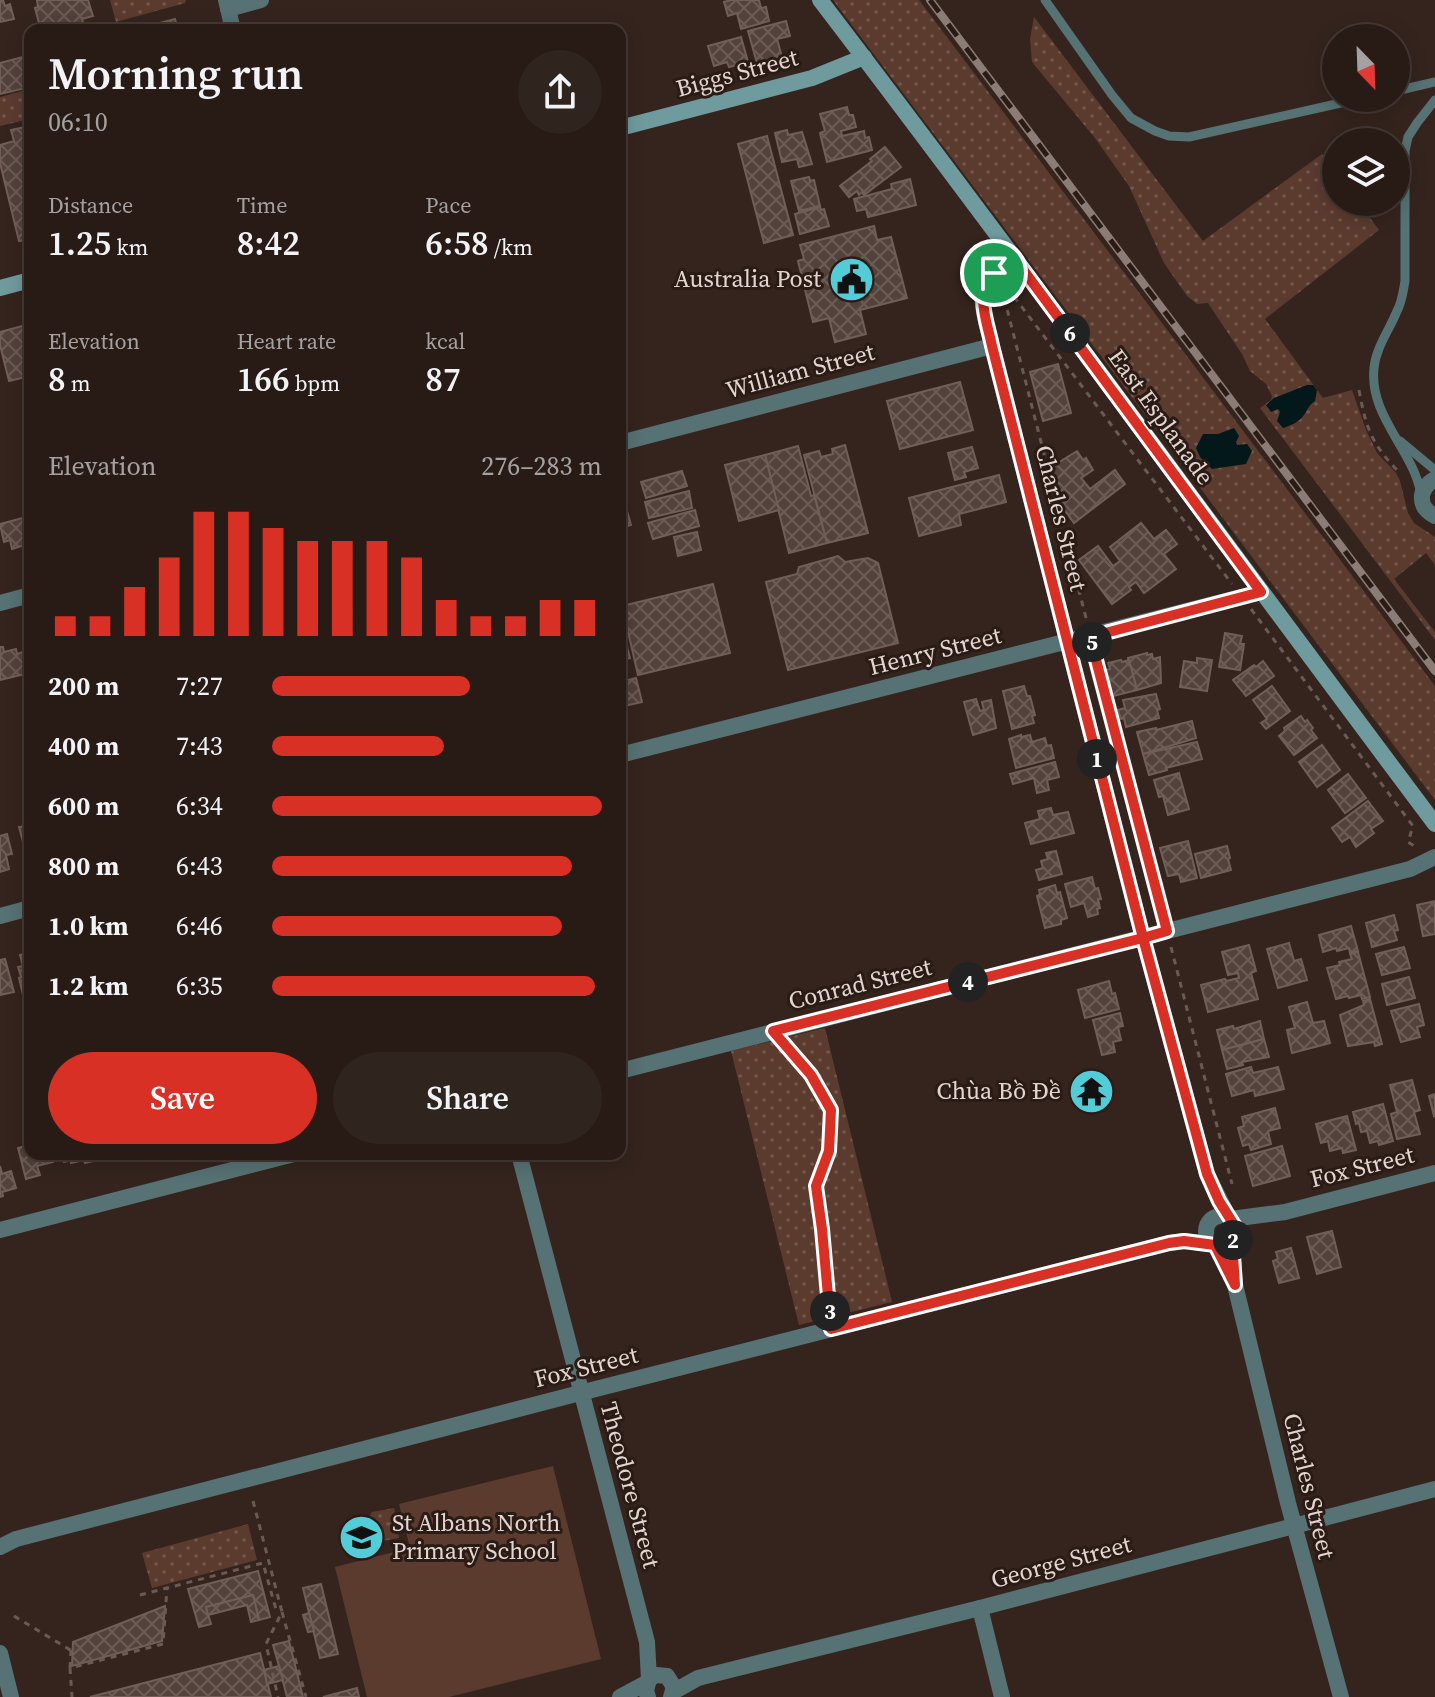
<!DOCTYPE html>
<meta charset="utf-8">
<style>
:root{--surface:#281b16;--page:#30241f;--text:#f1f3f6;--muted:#a5a1a1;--line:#443935;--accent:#d93025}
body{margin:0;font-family:"Source Serif 4",serif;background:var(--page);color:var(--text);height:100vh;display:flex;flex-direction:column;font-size:30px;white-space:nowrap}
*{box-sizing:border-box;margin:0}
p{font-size:26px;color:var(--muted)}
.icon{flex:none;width:44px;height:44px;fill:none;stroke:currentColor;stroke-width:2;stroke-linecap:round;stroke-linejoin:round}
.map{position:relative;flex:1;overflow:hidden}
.sheet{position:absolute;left:24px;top:24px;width:602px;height:1136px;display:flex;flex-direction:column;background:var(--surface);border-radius:16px;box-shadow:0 4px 20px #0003,0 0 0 2px var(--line)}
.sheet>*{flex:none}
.needle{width:52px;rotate:157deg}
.tools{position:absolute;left:1322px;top:24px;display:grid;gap:16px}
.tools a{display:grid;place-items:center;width:88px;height:88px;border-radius:50%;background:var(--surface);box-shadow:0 4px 20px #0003,0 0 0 2px var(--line);font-size:40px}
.pin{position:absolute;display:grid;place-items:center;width:68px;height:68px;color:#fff;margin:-34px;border:4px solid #fff;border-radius:50%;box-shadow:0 2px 8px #0007}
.km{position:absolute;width:40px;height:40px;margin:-20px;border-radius:50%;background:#222;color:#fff;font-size:22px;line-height:40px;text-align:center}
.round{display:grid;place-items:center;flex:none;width:84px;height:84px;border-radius:42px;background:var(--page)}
.overview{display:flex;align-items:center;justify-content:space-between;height:136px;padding:0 24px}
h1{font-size:44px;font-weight:600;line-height:60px}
.metrics{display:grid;grid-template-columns:repeat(3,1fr);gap:12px;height:136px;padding:8px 24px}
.metrics div{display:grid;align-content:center}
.metrics b{font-size:34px;font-weight:600}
.metrics small{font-size:22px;font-weight:400}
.metrics p{font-size:22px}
.chart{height:224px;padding:16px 24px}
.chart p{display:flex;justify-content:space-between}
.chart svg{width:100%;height:144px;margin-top:8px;stroke:var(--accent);stroke-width:6}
.button{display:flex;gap:16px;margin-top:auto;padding:16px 24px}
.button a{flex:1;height:92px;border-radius:48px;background:var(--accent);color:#fff;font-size:32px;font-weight:600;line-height:92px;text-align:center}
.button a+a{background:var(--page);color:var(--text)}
ul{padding:0 24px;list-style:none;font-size:26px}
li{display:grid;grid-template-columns:128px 96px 1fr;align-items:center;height:60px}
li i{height:20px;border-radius:10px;background:var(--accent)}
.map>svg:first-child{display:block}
.green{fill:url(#green-dots)}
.pitch{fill:#5c3b2f}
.water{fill:#03181a}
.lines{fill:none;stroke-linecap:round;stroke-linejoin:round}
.stream{stroke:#03181a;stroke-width:5}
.building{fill:url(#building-cross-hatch);stroke:#715e57;stroke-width:2}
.path{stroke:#6a5a55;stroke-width:3;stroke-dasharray:6 6;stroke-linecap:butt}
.lane{stroke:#577274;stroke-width:9}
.street{stroke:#577274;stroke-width:16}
.secondary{stroke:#6f9b9f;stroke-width:16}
.rail-casing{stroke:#8b7c77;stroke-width:8}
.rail{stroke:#2a1b15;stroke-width:5;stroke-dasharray:15;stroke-linecap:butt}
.route-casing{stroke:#fff;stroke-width:16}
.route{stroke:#d93025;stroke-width:10}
.labels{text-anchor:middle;stroke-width:6;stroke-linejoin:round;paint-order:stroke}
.street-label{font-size:24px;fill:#e2d6d2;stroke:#2a1b15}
.poi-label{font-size:24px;fill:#e2d6d2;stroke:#2a1b15;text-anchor:end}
</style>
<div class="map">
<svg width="1435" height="1697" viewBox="0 0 1435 1697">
<defs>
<pattern id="green-dots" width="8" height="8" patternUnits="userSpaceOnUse" patternTransform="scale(2)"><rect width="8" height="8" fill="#5c3b2f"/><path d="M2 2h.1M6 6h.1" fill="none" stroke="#73574c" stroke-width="1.8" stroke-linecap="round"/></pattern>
<pattern id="building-cross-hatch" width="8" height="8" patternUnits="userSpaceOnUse" patternTransform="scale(2)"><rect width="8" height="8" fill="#53413b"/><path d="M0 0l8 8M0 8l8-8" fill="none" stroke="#6b5c56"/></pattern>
</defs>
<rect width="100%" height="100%" fill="#35241e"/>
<g class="green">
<path d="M110,0H186L185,3L116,22Z"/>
<path d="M833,0H919L1435,686V800Z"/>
<path d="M1034,17L1203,241L1322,154L1336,173V202H1358L1379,230L1265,319L1323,398L1352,390L1366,430L1377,453L1396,473L1400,481L1408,513L1414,523L1435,537V565L1426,553L1394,579L1435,632V640L1260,408L1271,400L1272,396L1266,384L1250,371L1242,354L1208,303L1197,304L1187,296L1164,263L1129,186L1095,138L1032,62L1030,39Z"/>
<path d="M30,89V119L0,126V97Z"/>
<path d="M825,1028L892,1302L799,1325L731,1051Z"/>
<path d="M394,1508L399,1538L377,1542L363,1532L362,1527L372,1512Z"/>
<path d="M248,1524L257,1560L152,1588L142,1553Z"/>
</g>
<path class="pitch" d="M553,1466L601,1659L449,1697H367L335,1567L410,1548L399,1504Z"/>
<g class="water">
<path d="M1307,385H1313L1317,390L1315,401C1309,405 1308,409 1304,415C1299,422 1290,426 1283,428L1277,421L1280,412L1278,409L1271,412L1266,405L1274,398Z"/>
<path d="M1234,428L1239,436L1236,442L1237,445L1247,444L1252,451L1246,464L1212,469L1200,457L1196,448L1203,434H1218Z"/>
</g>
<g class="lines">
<path class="stream" d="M1199,470L1213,461"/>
</g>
<g class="building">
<path d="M0,0H3L5,6L10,4L14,19L0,22Z"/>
<path d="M37,0H88L93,16L82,19L85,30H45L43,22L39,23L35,8L38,7Z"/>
<path d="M731,0H759L761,8L766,7L769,21L741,29L737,13L728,16L724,2Z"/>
<path d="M175,19L178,30H133Z"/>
<path d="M786,21L790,36L777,39L782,57L757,63L748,31Z"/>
<path d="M741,37L748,62L729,67L727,62L714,66L708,46Z"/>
<path d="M30,55V87L0,94V63Z"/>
<path d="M847,107L849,115H853L856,127L841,131L842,136L864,131L865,138L869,137L872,150L827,162L820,133L825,131L820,114Z"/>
<path d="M30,126V239L19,241L0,163V145L14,141L11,130Z"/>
<path d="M787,130L788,135L802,132L812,164L799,167L797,159L782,162L775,133Z"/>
<path d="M767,136L793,235L764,243L738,144Z"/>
<path d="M885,147L901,167L864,195L862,192L859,195L857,191L849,197L840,186L872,161L870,159Z"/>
<path d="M809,177L810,181L814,180L820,206L799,211L791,181Z"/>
<path d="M910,179L916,205L868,217L866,209L857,211L854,199L892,189L891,184Z"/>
<path d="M820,207L821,210L824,209L829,226L800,234L795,214Z"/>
<path d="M874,226L877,240L891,237L907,298L860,310L866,334L835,342L829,318L813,322L798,261L804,259L800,245Z"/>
<path d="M26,325L30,341V376L9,381L0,345V332Z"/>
<path d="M1058,364L1071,413L1043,421L1030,372Z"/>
<path d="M960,382L973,430L900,449L887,401Z"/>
<path d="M845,445L868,533L827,543L804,455L819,451L821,457L833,454L832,449Z"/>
<path d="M798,446L811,496L814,495L827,543L789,553L765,455Z"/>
<path d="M972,447L978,468L964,472L966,477L955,480L948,453Z"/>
<path d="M1077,451L1083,460L1086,458L1093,470L1081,478L1090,489L1115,470L1125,484L1074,523L1064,509L1059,491L1056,492L1050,468Z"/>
<path d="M765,455L779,510L739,521L725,465Z"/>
<path d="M682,471L687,486L646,498L641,482Z"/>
<path d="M999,475L1006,502L959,514L961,525L919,536L909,498Z"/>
<path d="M621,490L631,525L620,529V491Z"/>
<path d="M689,491L692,508L649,518L645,502Z"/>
<path d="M695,510L699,526L653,539L648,523Z"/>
<path d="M30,516V549L27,550L25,545L12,549L10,540L4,542L0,524Z"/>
<path d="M1141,523L1154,539L1166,530L1177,544L1164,554L1176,569L1144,593L1136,582L1129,587L1131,590L1112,604L1079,560L1098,546L1113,566L1120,561L1110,547Z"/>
<path d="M697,532L701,550L678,556L674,537Z"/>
<path d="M838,556L845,562L868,558L878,563L898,643L788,670L766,582L797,574L799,567Z"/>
<path d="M713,584L730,653L638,675L622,606Z"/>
<path d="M620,620L630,658L620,661Z"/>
<path d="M1225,633L1242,636L1240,644H1244L1240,670L1219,667Z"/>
<path d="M0,647H3L4,652L16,649L17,654L23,652L29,673L0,680Z"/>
<path d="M1147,653V655L1152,654L1153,659L1160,657L1161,683L1137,690L1128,658Z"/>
<path d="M1197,658L1212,660L1207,691L1180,687L1184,661L1197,663Z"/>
<path d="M1121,660L1122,662L1129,660L1137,690L1113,696L1106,670L1110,669L1108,663Z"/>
<path d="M1263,661L1274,676L1246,696L1233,680L1254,665L1256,667Z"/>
<path d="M636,678L642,702L620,707V682Z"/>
<path d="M1024,686L1027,696H1030L1035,715L1032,716L1034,723L1012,729L1003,691Z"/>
<path d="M1272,686L1290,711L1266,729L1261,723L1267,719L1253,700Z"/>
<path d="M1156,694L1160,709L1157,710L1159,718L1126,727L1124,718L1121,719L1118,710L1125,708L1123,700Z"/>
<path d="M976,699L980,711L984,710L982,702L991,700L996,728L973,735L964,702Z"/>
<path d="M1301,716L1305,722L1307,720L1313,728L1311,730L1317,738L1294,755L1279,736L1285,731L1284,728Z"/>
<path d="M1192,721L1196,738L1143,754L1137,732L1156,728V730Z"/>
<path d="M1021,735V737L1030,735L1032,742L1045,738L1047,746L1051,745L1054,758L1016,768L1009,739Z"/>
<path d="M1197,742L1202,759L1166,768L1167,770L1149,775L1143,754Z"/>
<path d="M1322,745L1340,770L1317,787L1299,762Z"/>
<path d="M1055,762L1059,777L1047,780L1049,790L1037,793L1034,778L1013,784L1010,774Z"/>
<path d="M1179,773L1189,809L1168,815L1163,796L1159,797L1154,780Z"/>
<path d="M1348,774L1366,798L1345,813L1328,790Z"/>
<path d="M1368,801L1383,821L1371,829L1374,833L1356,847L1350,837L1342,842L1332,828Z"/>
<path d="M1051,808L1053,815L1068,812L1074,833L1031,844L1025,823L1040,819L1038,811Z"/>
<path d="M30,825V856L27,857L19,827Z"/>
<path d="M7,834L12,854L6,855L9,869L0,872V836Z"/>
<path d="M1188,841L1197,878L1181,882L1179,874L1168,876L1160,848Z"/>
<path d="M1227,846L1230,858L1228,859L1231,870L1201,878L1195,854Z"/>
<path d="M1056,851L1062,874L1039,880L1036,870L1043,868L1041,861L1048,859L1046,853Z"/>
<path d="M1092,877L1095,889L1098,888L1101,899H1098L1100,908L1097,909L1098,914L1088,917L1084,903L1071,907L1065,884Z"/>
<path d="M1055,885L1057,893L1060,892L1067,918L1061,920V924L1045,928L1037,896L1040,894L1039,890Z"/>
<path d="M1435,901V934L1423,936L1417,905Z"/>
<path d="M1394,915L1398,930L1394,931L1397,940L1372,947L1366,923Z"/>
<path d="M1351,926L1358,951L1350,953L1349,948L1337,951L1336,948L1323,952L1319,935Z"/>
<path d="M1289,943L1294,961L1301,959L1307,980L1278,988L1267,949Z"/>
<path d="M1249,945L1256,971L1251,973L1258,999L1208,1012L1201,985L1225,979L1226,981L1239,978L1238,973L1228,975L1222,952Z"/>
<path d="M1404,947L1410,968L1382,975L1376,954Z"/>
<path d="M30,952V993L23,995L19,978L21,977L18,967L23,966L20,955Z"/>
<path d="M1358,952L1370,997L1362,999L1361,995L1349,998L1348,996L1336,999L1327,968L1340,965L1339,962L1352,959L1350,954Z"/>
<path d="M5,959L14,992L0,995V960Z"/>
<path d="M1409,977L1415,998L1387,1005L1382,984Z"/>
<path d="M1109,981L1112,994L1115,993L1119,1009L1085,1018L1078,990Z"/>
<path d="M1370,999L1382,1044L1375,1046L1374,1042L1348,1046L1340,1015L1364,1005L1363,1001Z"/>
<path d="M1307,1002L1313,1023L1324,1021L1330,1043L1292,1053L1287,1030L1295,1028L1289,1007Z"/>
<path d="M1419,1004L1424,1025L1417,1027L1420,1037L1401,1042L1391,1011Z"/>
<path d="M1120,1013L1123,1026L1118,1027L1121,1040L1113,1042L1115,1052L1102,1055L1093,1020Z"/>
<path d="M1260,1021L1264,1039L1222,1050L1217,1030L1233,1026L1234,1029Z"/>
<path d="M1264,1039L1269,1057L1242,1062L1243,1065L1227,1069L1222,1050Z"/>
<path d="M1251,1067L1253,1073L1278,1067L1284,1089L1255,1096L1254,1090L1232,1096L1226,1074Z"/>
<path d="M1412,1080L1420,1110L1414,1112L1420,1134L1397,1139L1391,1114L1397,1112L1390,1085Z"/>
<path d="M1435,1094V1115L1434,1116L1429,1096Z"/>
<path d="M1383,1104L1393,1141L1379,1145L1378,1141L1370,1143L1367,1131L1361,1132L1359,1123L1356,1124L1353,1112Z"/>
<path d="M1275,1108L1280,1128L1268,1131L1271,1144L1251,1150L1249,1144L1243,1146L1238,1128L1244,1126L1242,1117Z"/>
<path d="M1347,1116L1356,1150L1343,1153L1342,1148L1330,1151L1328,1141L1321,1143L1316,1124Z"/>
<path d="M30,1145V1154H51L53,1162L37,1166L40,1175L26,1179L18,1148Z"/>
<path d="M1282,1146L1290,1176L1253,1186L1245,1156Z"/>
<path d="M61,1154H95L97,1160L85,1163L84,1160L71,1163V1160L64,1162Z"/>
<path d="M0,1166L2,1174L11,1171L16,1188L2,1192L3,1196L0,1197Z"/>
<path d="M1332,1231L1341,1267L1317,1274L1307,1237Z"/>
<path d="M1291,1248L1299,1278L1279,1283L1273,1261L1278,1259L1276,1252Z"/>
<path d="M258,1571L270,1617L259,1620L253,1595L206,1607L211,1624L199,1627L188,1589Z"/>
<path d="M321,1584L338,1654L320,1658L303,1588Z"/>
<path d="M253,1595L259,1620L251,1622L247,1605L208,1615L206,1607Z"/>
<path d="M165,1606L162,1641L72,1666L73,1642Z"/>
<path d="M309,1613L314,1631L308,1632L303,1615Z"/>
<path d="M289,1641L303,1697H287L279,1666L273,1645Z"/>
<path d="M260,1653L271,1697H90Z"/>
<path d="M279,1666L283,1680L267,1684L264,1670Z"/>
<path d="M357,1688L359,1697H323Z"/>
</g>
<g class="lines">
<g class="path">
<path d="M1359,390C1366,428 1371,443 1398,471"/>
<path d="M1251,609L1413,826L1408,842L1416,847"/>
<path d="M1086,618L1005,301L1015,298L1232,584"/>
<path d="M1093,649L1163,916"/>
<path d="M1171,947L1232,1184"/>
<path d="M786,1046L811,1075L831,1110L829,1151L816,1186L822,1229L830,1313"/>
<path d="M253,1501L282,1612L266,1644L278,1697"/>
<path d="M140,1595L263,1563L277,1613"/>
<path d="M282,1612L306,1697"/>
<path d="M14,1616L72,1651"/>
<path d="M71,1650L70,1668L163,1644L167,1588"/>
<path d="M70,1668L72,1697"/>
</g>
<g class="lane">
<path d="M1045,0L1112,95L1131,118L1155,131L1169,136L1189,137L1363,98"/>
<path d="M1396,91L1435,82"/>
<path d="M1400,441L1435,470"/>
<path d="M1421,494C1413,449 1369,417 1374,368C1376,347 1389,331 1397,311C1402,302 1403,292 1405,281V151L1408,137L1417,123L1435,100"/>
</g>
<g class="street">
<path d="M226,0L233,30"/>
<path d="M228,9L261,0"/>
<path d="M1013,256C1005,263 996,269 989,277C975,296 988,325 992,346L1143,938L1207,1174L1229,1218"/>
<path d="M620,443L992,346"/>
<path d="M1435,479C1418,489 1417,507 1435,516"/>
<path d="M0,603L30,595"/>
<path d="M620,755L1261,592"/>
<path d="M0,916L30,908"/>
<path d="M620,1071L1410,869L1435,857"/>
<path d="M519,1154L647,1642L649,1679L646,1691L648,1697"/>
<circle cx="1221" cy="1231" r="15"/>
<path d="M1231,1219L1285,1212L1435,1173"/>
<path d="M0,1230L294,1154"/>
<path d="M1232,1241L1235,1285L1288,1503L1341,1697"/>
<path d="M0,1547L16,1539L580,1393L1169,1243L1184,1241L1214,1244"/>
<path d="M980,1608L1002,1697"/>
<path d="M0,1653L11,1697"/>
<path d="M649,1679L656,1675L667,1676L674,1687L671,1697"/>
<path d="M673,1692L698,1678L980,1608L1435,1489"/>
<path d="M620,1697L646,1683"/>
</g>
<g class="secondary">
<path d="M820,0C1028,272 1229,550 1435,824"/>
<path d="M620,128L812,78L864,57"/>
<path d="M0,288L30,280"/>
</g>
<defs>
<path id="rail" d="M930,0L1435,671"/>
</defs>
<use href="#rail" class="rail-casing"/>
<use href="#rail" class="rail"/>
</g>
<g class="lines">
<defs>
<path id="route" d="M994,273C974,293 987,321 992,346L1143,938L1207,1174L1219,1201L1236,1228V1232L1232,1241L1235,1285L1215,1245L1184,1241L1169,1243L831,1329L822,1229L816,1186L829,1151L831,1110L811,1075L773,1031L1143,938L1167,931L1090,637L1261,592L1013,256L994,273"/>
</defs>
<use href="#route" class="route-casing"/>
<use href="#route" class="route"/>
</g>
<defs>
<symbol id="civic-disc" viewBox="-11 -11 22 22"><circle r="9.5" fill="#52ccd6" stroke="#2a1b15"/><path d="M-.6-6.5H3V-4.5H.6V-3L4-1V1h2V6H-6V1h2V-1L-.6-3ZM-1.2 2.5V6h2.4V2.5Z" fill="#111"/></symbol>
<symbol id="temple-disc" viewBox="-11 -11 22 22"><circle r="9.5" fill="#52ccd6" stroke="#2a1b15"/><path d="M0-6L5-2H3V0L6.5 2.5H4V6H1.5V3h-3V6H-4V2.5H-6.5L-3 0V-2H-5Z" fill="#111"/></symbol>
<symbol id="school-disc" viewBox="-11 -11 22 22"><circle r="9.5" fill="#52ccd6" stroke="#2a1b15"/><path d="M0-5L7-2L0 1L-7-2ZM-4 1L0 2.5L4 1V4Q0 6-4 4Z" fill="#111"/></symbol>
</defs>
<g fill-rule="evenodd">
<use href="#civic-disc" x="826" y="254" width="51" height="51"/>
<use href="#temple-disc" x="1066" y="1066" width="51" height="51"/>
<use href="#school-disc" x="336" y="1512" width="51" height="51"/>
</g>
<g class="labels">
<g class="street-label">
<text transform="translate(737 73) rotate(-15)" y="8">Biggs Street</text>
<text transform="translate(800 371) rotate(-15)" y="8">William Street</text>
<text transform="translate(1161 417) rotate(54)" y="8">East Esplanade</text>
<text transform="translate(1061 518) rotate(76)" y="8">Charles Street</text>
<text transform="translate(935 651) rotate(-14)" y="8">Henry Street</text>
<text transform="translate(860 984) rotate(-14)" y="8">Conrad Street</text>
<text transform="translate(1362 1167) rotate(-14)" y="8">Fox Street</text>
<text transform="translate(586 1367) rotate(-14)" y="8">Fox Street</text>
<text transform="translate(630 1485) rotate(75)" y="8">Theodore Street</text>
<text transform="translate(1309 1486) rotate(76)" y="8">Charles Street</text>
<text transform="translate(1061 1562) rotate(-15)" y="8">George Street</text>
</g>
<g class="poi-label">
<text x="821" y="287">Australia Post</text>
<text x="1061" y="1099">Chùa Bồ Đề</text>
<text x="392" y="1531" text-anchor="start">St Albans North<tspan x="392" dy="28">Primary School</tspan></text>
</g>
</g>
</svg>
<div class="tools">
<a><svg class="needle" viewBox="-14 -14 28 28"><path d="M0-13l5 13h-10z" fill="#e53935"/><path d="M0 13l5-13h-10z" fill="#a5a1a1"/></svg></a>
<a><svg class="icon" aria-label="layers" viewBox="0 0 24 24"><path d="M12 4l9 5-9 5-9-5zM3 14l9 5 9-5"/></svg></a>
</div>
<div class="pin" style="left:994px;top:273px;background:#1e9e55"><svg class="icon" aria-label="arrive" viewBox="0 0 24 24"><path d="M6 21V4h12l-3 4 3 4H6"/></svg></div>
<b class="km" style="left:1097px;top:759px">1</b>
<b class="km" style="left:1233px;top:1240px">2</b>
<b class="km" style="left:830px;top:1311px">3</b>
<b class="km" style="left:968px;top:982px">4</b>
<b class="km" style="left:1092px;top:642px">5</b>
<b class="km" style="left:1070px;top:333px">6</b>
<section class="sheet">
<div class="overview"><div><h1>Morning run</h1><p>06:10</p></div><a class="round"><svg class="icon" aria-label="share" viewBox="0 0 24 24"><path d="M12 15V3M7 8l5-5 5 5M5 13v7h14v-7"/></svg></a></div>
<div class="metrics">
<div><p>Distance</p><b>1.25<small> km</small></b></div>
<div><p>Time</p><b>8:42</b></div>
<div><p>Pace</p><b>6:58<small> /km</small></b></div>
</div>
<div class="metrics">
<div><p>Elevation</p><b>8<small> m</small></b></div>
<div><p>Heart rate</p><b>166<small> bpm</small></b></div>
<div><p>kcal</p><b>87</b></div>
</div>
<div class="chart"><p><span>Elevation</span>276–283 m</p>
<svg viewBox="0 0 160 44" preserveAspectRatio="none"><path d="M5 44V38M15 44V38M25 44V29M35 44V20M45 44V6M55 44V6M65 44V11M75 44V15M85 44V15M95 44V15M105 44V20M115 44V33M125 44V38M135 44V38M145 44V33M155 44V33"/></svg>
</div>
<ul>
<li><b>200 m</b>7:27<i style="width:60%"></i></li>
<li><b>400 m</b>7:43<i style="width:52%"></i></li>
<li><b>600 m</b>6:34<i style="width:100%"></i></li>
<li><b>800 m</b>6:43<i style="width:91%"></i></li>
<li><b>1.0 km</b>6:46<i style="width:88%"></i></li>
<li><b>1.2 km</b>6:35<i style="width:98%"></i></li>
</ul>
<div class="button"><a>Save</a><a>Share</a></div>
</section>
</div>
